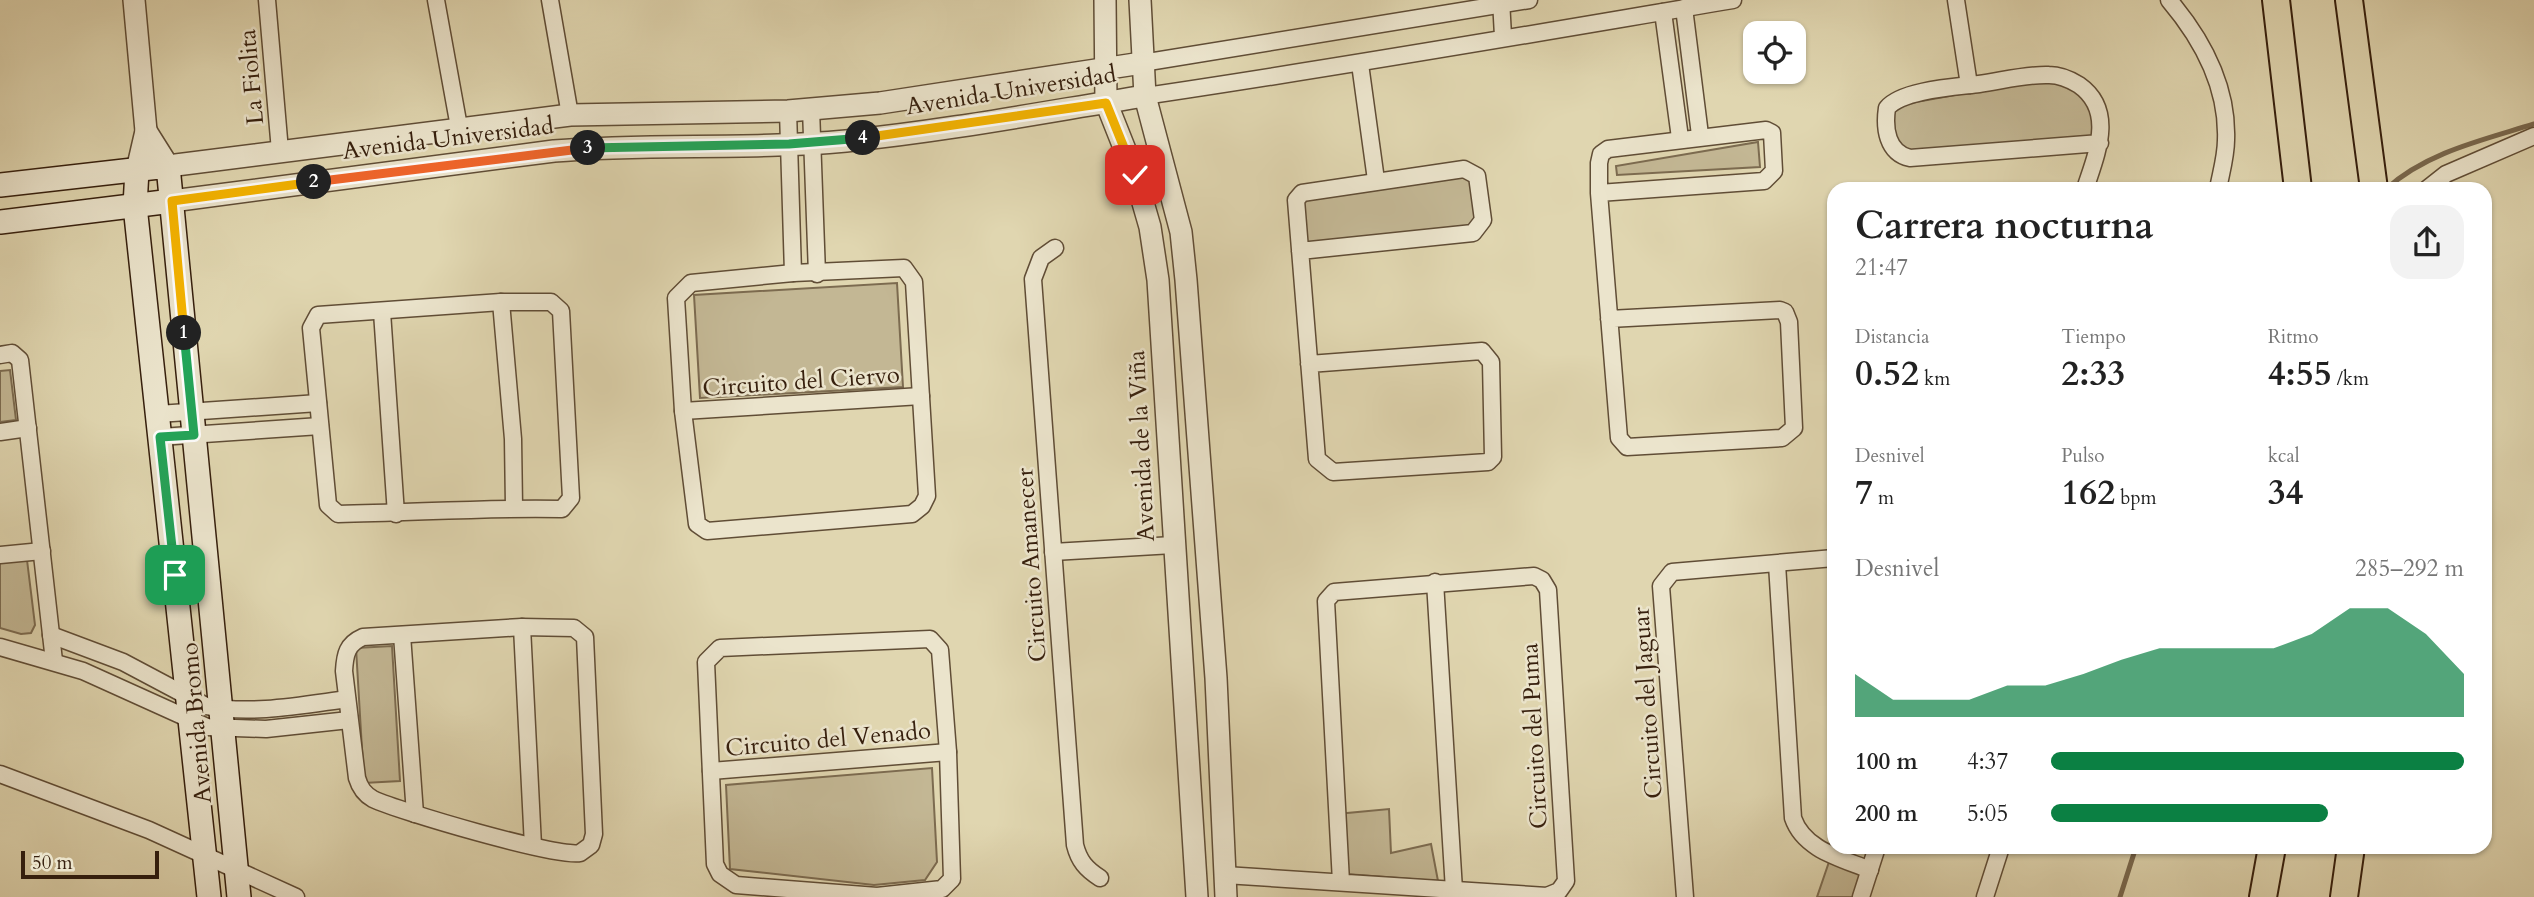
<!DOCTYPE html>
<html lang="es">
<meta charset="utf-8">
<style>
:root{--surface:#fff;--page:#f2f2f2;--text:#222;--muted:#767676;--accent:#0b8043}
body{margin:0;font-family:Cardo,serif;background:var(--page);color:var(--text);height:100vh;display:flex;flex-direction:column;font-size:26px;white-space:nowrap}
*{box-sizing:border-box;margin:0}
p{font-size:23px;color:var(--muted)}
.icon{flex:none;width:38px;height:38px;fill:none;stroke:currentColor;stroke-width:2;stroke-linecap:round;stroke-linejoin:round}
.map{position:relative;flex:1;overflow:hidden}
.side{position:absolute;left:1827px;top:182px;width:665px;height:672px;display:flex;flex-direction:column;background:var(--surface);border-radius:21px;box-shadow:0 2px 5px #0004}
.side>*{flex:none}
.tools{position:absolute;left:1743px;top:21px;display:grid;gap:14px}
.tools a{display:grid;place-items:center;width:63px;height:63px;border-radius:14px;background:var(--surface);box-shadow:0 2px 5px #0004;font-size:35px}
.scale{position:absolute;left:21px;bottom:18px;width:138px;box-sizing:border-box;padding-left:7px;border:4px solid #361f0d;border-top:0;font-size:19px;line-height:24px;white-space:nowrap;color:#361f0d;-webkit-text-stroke:5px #ebe4cc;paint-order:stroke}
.pin{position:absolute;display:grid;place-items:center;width:60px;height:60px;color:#fff;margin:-30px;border-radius:14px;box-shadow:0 4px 10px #0006}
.km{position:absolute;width:35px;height:35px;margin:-18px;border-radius:50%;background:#222;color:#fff;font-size:19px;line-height:35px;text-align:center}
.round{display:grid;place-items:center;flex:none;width:74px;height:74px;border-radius:21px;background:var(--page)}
.overview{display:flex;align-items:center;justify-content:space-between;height:119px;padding:0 28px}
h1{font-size:38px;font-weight:800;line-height:52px}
.metrics{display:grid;grid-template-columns:repeat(3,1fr);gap:10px;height:119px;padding:7px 28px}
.metrics div{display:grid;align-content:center}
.metrics b{font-size:35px;font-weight:800}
.metrics small{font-size:19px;font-weight:400}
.metrics p{font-size:19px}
.chart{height:196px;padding:14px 28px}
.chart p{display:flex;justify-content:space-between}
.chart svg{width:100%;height:126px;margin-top:7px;fill:var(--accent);opacity:.7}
ul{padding:0 28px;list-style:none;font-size:23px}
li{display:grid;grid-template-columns:112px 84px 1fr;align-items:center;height:52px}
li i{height:18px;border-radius:9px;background:var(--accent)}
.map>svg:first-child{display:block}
.green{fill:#c3b794;stroke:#7c6b50;stroke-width:2}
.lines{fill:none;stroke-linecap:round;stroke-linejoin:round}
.stream{stroke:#79684e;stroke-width:5}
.minor-casing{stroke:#604d36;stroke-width:19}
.tertiary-casing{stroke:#604d36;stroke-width:24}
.secondary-casing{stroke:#361f0d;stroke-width:26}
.primary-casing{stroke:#361f0d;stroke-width:30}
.minor{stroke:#ebe4cc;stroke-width:16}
.tertiary{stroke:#ebe4cc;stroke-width:21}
.secondary{stroke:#ebe4cc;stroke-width:23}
.primary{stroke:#e0d6b0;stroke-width:26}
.split-1-casing{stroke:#fff;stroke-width:14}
.split-2-casing{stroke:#fff;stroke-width:14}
.split-3-casing{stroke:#fff;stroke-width:14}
.split-4-casing{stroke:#fff;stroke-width:14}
.split-5-casing{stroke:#fff;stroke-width:14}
.split-1{stroke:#22a559;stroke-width:9}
.split-2{stroke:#f5b400;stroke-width:9}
.split-3{stroke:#f0652b;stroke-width:9}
.split-4{stroke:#22a559;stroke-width:9}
.split-5{stroke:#f5b400;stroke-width:9}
.labels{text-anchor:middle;stroke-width:5;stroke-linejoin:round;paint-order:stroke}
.street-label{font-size:24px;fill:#361f0d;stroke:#ebe4cc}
</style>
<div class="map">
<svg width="2534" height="897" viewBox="0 0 2534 897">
<rect width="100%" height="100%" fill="#e0d6b0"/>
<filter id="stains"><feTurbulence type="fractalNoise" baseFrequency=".00286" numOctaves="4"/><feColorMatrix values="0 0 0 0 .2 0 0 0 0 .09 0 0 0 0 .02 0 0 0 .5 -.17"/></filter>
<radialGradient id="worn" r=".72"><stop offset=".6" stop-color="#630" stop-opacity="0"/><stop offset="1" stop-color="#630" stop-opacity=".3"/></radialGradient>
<g class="green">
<path d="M2049,78C2085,93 2100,95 2095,139L1909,156L1897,149L1887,122L1894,106Z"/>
<path d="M1758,142L1760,167L1617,175L1616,166Z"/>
<path d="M1466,175L1474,180L1479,221L1471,231L1302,246L1303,196Z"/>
<path d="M897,283L903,387L700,398L694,295Z"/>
<path d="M10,370L16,420L0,422V371Z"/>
<path d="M27,560L35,625L31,633L21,634L0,628V563Z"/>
<path d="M392,646L400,781L364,783L356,648Z"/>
<path d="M932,768L937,862L925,880L874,885L730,869L726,785Z"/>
<path d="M1389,809L1391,853L1431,844L1438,881L1346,874L1337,814Z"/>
<path d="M1830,859L1865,871L1857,897H1817Z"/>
</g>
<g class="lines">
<g class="stream">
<path d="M2386,189C2427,152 2483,140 2534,124"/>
<path d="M2120,897L2136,847"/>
</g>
<defs>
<g id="minor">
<path d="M267,0L280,151"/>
<path d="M436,0L459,127"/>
<path d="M550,0L570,115"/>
<path d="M1501,0L1503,36"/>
<path d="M1956,0L1969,85"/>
<path d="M2169,0C2202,39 2228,87 2226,140C2226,156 2221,173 2218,189"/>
<path d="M1684,8L1700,135"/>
<path d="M1663,12L1680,138"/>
<path d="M1142,63L1529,0"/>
<path d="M1360,64L1376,180"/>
<path d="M1145,96C1342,67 1537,33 1733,0"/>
<path d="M811,109L817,274"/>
<path d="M788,111L793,273"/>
<path d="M2085,189C2096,155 2116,111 2079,85C2071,80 2059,75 2049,75C2027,74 2001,81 1979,84C1955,87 1902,90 1887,108C1884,128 1887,153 1910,158L2100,143"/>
<path d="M2427,189L2446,174L2534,136"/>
<path d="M1599,193L1764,181L1774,171L1772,133L1766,130L1608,149L1601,154L1599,163V193L1619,438L1627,447L1782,438L1794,428L1789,322L1785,312L1780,310L1609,319"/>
<path d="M1055,248L1041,258L1033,279L1075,845C1079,861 1086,869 1100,878"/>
<path d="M1300,251L1473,233L1483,220L1477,176L1464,169L1302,193L1296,200L1317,459L1333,472L1488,462L1493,457L1491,362L1482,351L1309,364"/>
<path d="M904,268L914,282L927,496L922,506L912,514L707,531L697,524L683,411L676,298L691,283L793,273Z"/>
<path d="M501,302H551L561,311L571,498L562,509C487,507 413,513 338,514L328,505L311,328L318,315Z"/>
<path d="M501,302L513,439L514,507"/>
<path d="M382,312L396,514"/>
<path d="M0,355L12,353L20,360L54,661"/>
<path d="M683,411L921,396"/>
<path d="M158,414L318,403"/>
<path d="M0,432L28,428"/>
<path d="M160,437L320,426"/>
<path d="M1053,552L1173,545"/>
<path d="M0,555L42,551"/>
<path d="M1777,564L1793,818C1804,850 1841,858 1870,870"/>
<path d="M1435,582L1454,890"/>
<path d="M522,627L574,628L585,637L594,834L591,845L580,853C558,858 398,811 373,799C364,794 360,788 357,778L344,671C345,654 347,644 363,637Z"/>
<path d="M522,627L533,846"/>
<path d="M51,635L123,662L206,706C251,715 302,705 347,699"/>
<path d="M402,635L415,814"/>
<path d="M930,639L940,650L948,752L952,879L942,889L877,896L736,885L720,874L715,864L706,662L720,648Z"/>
<path d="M0,647L83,671L207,727L266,729L349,720"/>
<path d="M711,771L948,752"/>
<path d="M0,774L149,830L296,897"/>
<path d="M1225,875L1547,896L1559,891L1566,881L1548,590L1542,580L1534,576L1334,592L1326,601L1341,882"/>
<path d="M1685,897L1661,586L1672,572L1834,558"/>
<path d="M1861,897L1877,847"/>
<path d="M1985,897L2001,847"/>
</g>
<g id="tertiary">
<path d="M134,0L146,131L137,170"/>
<path d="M1105,0L1106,102L1135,175L1150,227L1158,280L1197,897"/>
<path d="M1140,0L1145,96L1181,232L1186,280L1216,678L1226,897"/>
<path d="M146,131L168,166L570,115L788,111L880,103L1142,63"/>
<path d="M172,201L554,151C651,143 749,150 846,141C946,131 1045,112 1145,96"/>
</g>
<g id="secondary">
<path d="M137,170L135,206L209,897"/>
<path d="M0,185L168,166L239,897"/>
<path d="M0,222L172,201"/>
</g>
<g id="primary">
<path d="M2276,0L2298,189"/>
<path d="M2349,0L2374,189"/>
<path d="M2263,897L2272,847"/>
<path d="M2344,897L2351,847"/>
</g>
</defs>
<use href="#minor" class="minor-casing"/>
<use href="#tertiary" class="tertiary-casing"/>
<use href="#secondary" class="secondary-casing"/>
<use href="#primary" class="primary-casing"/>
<use href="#minor" class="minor"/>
<use href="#tertiary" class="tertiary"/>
<use href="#secondary" class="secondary"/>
<use href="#primary" class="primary"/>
</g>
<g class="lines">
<defs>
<path id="split-1" d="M175,575L160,437L194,435L184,333"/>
<path id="split-2" d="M184,333L172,201L314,182"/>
<path id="split-3" d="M314,182L588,148"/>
<path id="split-4" d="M588,148L789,144L863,138"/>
<path id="split-5" d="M863,138L1106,103L1135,175"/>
</defs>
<use href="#split-1" class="split-1-casing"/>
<use href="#split-2" class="split-2-casing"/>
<use href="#split-3" class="split-3-casing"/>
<use href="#split-4" class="split-4-casing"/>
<use href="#split-5" class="split-5-casing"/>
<use href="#split-1" class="split-1"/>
<use href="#split-2" class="split-2"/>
<use href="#split-3" class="split-3"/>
<use href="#split-4" class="split-4"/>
<use href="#split-5" class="split-5"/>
</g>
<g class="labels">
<g class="street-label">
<text transform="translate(251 77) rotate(-95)" y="8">La Fiolita</text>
<text transform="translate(1011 90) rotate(-9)" y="8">Avenida Universidad</text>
<text transform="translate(448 138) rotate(-7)" y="8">Avenida Universidad</text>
<text transform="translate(801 381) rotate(-4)" y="8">Circuito del Ciervo</text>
<text transform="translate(1141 446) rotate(-93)" y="8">Avenida de la Viña</text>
<text transform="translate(1031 565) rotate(-94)" y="8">Circuito Amanecer</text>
<text transform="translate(1647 703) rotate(-94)" y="8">Circuito del Jaguar</text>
<text transform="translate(196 723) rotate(-95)" y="8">Avenida Bromo</text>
<text transform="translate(1534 736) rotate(-93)" y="8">Circuito del Puma</text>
<text transform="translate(828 739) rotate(-5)" y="8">Circuito del Venado</text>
</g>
</g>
<rect width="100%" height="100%" filter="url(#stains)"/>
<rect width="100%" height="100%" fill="url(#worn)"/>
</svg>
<div class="tools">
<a><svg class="icon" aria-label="locate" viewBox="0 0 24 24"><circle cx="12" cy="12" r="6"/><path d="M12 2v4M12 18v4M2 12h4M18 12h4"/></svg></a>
</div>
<div class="scale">50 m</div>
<div class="pin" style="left:175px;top:575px;background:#1e9e55"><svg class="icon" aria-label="arrive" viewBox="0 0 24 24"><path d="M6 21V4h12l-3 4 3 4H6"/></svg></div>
<div class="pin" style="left:1135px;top:175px;background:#d93025"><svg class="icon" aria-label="check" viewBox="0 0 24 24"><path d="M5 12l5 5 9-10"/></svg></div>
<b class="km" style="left:184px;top:333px">1</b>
<b class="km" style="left:314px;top:182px">2</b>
<b class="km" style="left:588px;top:148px">3</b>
<b class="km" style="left:863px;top:138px">4</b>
<section class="side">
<div class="overview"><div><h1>Carrera nocturna</h1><p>21:47</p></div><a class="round"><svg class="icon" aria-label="share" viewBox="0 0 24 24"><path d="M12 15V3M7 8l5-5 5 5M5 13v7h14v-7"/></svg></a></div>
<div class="metrics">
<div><p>Distancia</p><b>0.52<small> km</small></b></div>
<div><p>Tiempo</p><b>2:33</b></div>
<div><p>Ritmo</p><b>4:55<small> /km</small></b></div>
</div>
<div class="metrics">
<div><p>Desnivel</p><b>7<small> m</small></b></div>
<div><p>Pulso</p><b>162<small> bpm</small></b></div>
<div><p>kcal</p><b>34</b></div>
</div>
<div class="chart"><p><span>Desnivel</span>285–292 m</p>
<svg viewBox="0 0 160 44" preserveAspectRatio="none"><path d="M0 44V29L10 38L20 38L30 38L40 33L50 33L60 29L70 24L80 20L90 20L100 20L110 20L120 15L130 6L140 6L150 15L160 29V44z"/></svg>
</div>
<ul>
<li><b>100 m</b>4:37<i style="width:100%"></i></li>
<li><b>200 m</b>5:05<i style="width:67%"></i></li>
</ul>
</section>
</div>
